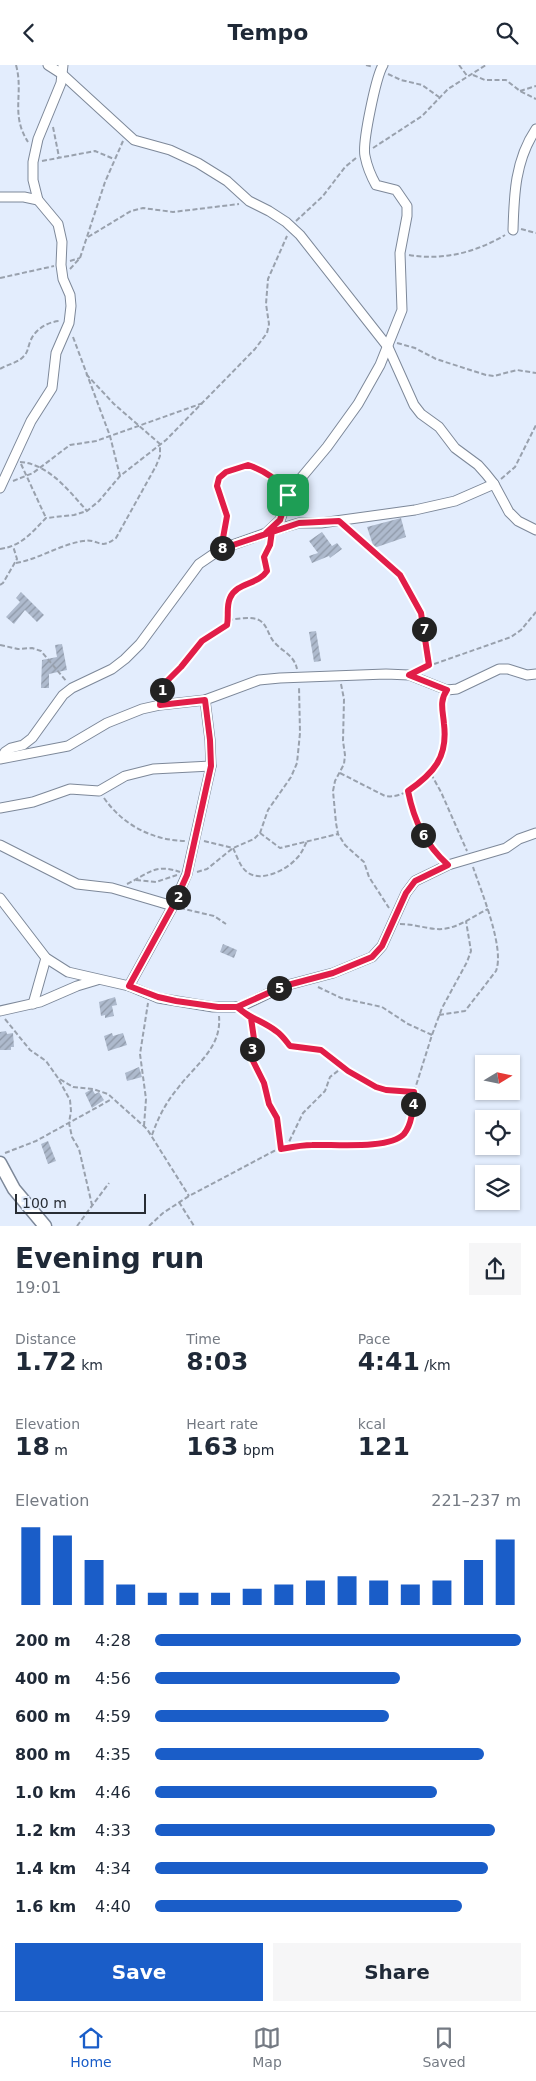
<!DOCTYPE html>
<meta charset="utf-8">
<style>
:root{--surface:#fff;--page:#f6f6f7;--text:#1f2937;--muted:#747a83;--line:#e0e1e3;--accent:#1a5dc8}
body{margin:0;font-family:"DejaVu Sans",sans-serif;background:var(--page);color:var(--text);height:100vh;display:flex;flex-direction:column;font-size:19px;white-space:nowrap}
*{box-sizing:border-box;margin:0}
p{font-size:16px;color:var(--muted)}
.icon{flex:none;width:28px;height:28px;fill:none;stroke:currentColor;stroke-width:2;stroke-linecap:round;stroke-linejoin:round}
.map{position:relative;height:1161px;overflow:hidden}
.sheet{display:flex;flex-direction:column;background:var(--surface);flex:1}
.sheet>*{flex:none}
.needle{width:32px;rotate:80deg}
.buttons{position:absolute;left:475px;top:990px;display:grid;gap:10px}
.buttons a{display:grid;place-items:center;width:45px;height:45px;border-radius:0px;background:var(--surface);box-shadow:0 1px 4px #0004;font-size:25px}
.scale{position:absolute;left:15px;bottom:12px;width:131px;box-sizing:border-box;padding-left:5px;border:2px solid #282d34;border-top:0;font-size:14px;line-height:18px;white-space:nowrap;color:#282d34;-webkit-text-stroke:4px #e3edfd;paint-order:stroke}
.pin{position:absolute;display:grid;place-items:center;width:42px;height:42px;color:#fff;margin:-21px;border-radius:10px;box-shadow:0 2px 8px #0006}
.km{position:absolute;width:25px;height:25px;margin:-12px;border-radius:50%;background:#222;color:#fff;font-size:14px;line-height:25px;text-align:center}
.round{display:grid;place-items:center;flex:none;width:52px;height:52px;border-radius:0px;background:var(--page)}
.headline{display:flex;align-items:center;justify-content:space-between;height:85px;padding:0 15px}
h1{font-size:28px;font-weight:700;line-height:38px}
.metrics{display:grid;grid-template-columns:repeat(3,1fr);gap:8px;height:85px;padding:5px 15px}
.metrics div{display:grid;align-content:center}
.metrics b{font-size:25px;font-weight:700}
.metrics small{font-size:14px;font-weight:400}
.metrics p{font-size:14px}
.chart{height:140px;padding:10px 15px}
.chart p{display:flex;justify-content:space-between}
.chart svg{width:100%;height:90px;margin-top:5px;stroke:var(--accent);stroke-width:6}
.primary-button{display:flex;gap:10px;margin-top:auto;padding:10px 15px}
.primary-button a{flex:1;height:58px;border-radius:0px;background:var(--accent);color:#fff;font-size:20px;font-weight:700;line-height:58px;text-align:center}
.primary-button a+a{background:var(--page);color:var(--text)}
ul{padding:0 15px;list-style:none;font-size:16px}
li{display:grid;grid-template-columns:80px 60px 1fr;align-items:center;height:38px}
li i{height:12px;border-radius:6px;background:var(--accent)}
header{display:flex;justify-content:space-between;align-items:center;height:65px;padding:0 15px;background:var(--surface);font-size:22px;font-weight:700}
.tab-bar{display:flex;justify-content:space-around;align-items:center;height:70px;border-top:1px solid var(--line);background:var(--surface);font-size:14px;color:var(--muted)}
.tab-bar a{display:grid;justify-items:center;gap:2px}
.tab-bar .active{color:var(--accent)}
.map>svg:first-child{display:block}
.building{fill:url(#building-hatch)}
.lines{fill:none;stroke-linecap:round;stroke-linejoin:round}
.street-casing{stroke:#7d8899;stroke-width:11}
.secondary-casing{stroke:#7d8899;stroke-width:15}
.path{stroke:#99a1ad;stroke-width:2;stroke-dasharray:5 2.5;stroke-linecap:butt}
.street{stroke:#fff;stroke-width:9}
.secondary{stroke:#fff;stroke-width:12}
.route-casing{stroke:#fff;stroke-width:10}
.route{stroke:#e11d48;stroke-width:6}
</style>
<header><svg class="icon" aria-label="back" viewBox="0 0 24 24"><path d="M15 5l-7 7 7 7"/></svg>Tempo<svg class="icon" aria-label="search" viewBox="0 0 24 24"><circle cx="10" cy="10" r="6"/><path d="M15 15l6 6"/></svg></header>
<div class="map">
<svg width="536" height="1161" viewBox="0 0 536 1161">
<defs>
<pattern id="building-hatch" width="6" height="6" patternUnits="userSpaceOnUse" patternTransform="scale(1.25)"><rect width="6" height="6" fill="#aebacd"/><path d="M-1 1l2-2M0 6l6-6M5 7l2-2" fill="none" stroke="#8e98a7"/></pattern>
</defs>
<rect width="100%" height="100%" fill="#e3edfd"/>
<g class="building">
<path d="M401,453L406,472L374,483L367,462Z"/>
<path d="M322,467L332,481L337,478L342,484L330,493L329,491L312,498L309,491L318,488L309,476Z"/>
<path d="M21,527L44,550L37,557L25,545L14,559L6,552L20,537L16,533Z"/>
<path d="M316,566L321,596L314,597L309,567Z"/>
<path d="M62,579L67,605L49,609V623H41L42,595L57,592L55,580Z"/>
<path d="M223,879L237,885L234,893L220,887Z"/>
<path d="M115,932L117,940L112,941L114,951L105,953V950L101,951L99,937Z"/>
<path d="M6,966L7,969L13,968L14,982H11V985H0V967Z"/>
<path d="M112,968L113,971L123,968L127,980L108,986L104,971Z"/>
<path d="M139,1002L142,1012L127,1016L125,1008Z"/>
<path d="M92,1024L95,1029L99,1027L104,1035L92,1043L85,1028Z"/>
<path d="M48,1076L56,1096L48,1099L41,1079Z"/>
</g>
<g class="lines">
<defs>
<g id="street">
<path d="M48,0L62,9L134,75L170,85L198,98L227,116L249,136L269,146L286,157L300,170L388,282L414,340L421,349L439,362L455,383L478,400L486,409L494,419L509,447L518,456L536,465"/>
<path d="M0,132H24L38,135"/>
<path d="M513,165C514,130 515,95 536,64"/>
<path d="M0,423L31,356L52,323L56,288L69,258L71,241L70,230L63,214L61,200L62,177L58,159L38,135L33,115V97L38,74L61,18L63,0"/>
<path d="M268,467L299,458H321L415,445L455,436L494,419"/>
<path d="M1,693L5,687L11,683L23,680L32,673L63,630L72,623L112,604L125,594L140,579L199,499L221,484L266,468L280,455L291,425L327,382L358,339L380,300L402,245L400,188L407,151V141L396,125L376,120C371,111 367,101 365,91C362,78 376,12 383,0"/>
<path d="M0,694L68,681L107,658L142,644L160,640L205,635L259,615L280,613L386,609L409,610L447,625L457,624L499,604H508L527,610L536,609"/>
<path d="M0,743L33,737L70,724L99,726L125,711L153,704L211,701"/>
<path d="M0,780L77,819L112,823L173,841"/>
<path d="M0,833L46,893L68,907L129,921L158,933L213,942H234L242,941L284,921L333,908L372,892L382,881L406,828L415,816L448,800L506,783L519,774L536,768"/>
<path d="M129,921L173,841L187,809L211,701L210,675L205,635"/>
<path d="M33,939L46,893"/>
<path d="M0,946L40,937L77,921L97,915"/>
</g>
<path id="secondary" d="M0,1098L14,1124L45,1161"/>
</defs>
<use href="#street" class="street-casing"/>
<use href="#secondary" class="secondary-casing"/>
<g class="path">
<path d="M16,0C24,29 10,49 28,77"/>
<path d="M366,0L373,2"/>
<path d="M459,0L468,12"/>
<path d="M388,9L401,15L422,20L439,32"/>
<path d="M473,10L485,15H506L520,26L536,34"/>
<path d="M520,26L536,21"/>
<path d="M53,62L59,92"/>
<path d="M373,83L422,51L448,24L486,0"/>
<path d="M42,96L95,86L114,94"/>
<path d="M296,156L323,131L345,102L356,93"/>
<path d="M521,164L536,168"/>
<path d="M88,172L131,146L143,143L173,147L239,139"/>
<path d="M409,190C442,196 477,187 505,170"/>
<path d="M70,196L80,193"/>
<path d="M70,204L80,193L105,117L123,76"/>
<path d="M0,213L54,201"/>
<path d="M73,272L110,371L120,411"/>
<path d="M397,278L415,283L436,294L486,310L494,311L517,305L536,308"/>
<path d="M0,304C8,299 18,298 24,291C28,287 28,282 30,277C34,265 48,256 61,256"/>
<path d="M20,397C49,399 69,426 87,446"/>
<path d="M21,399L46,453"/>
<path d="M501,414L515,402L536,360"/>
<path d="M13,416L33,408L70,380L96,376L203,338"/>
<path d="M346,462C361,477 378,489 393,503C420,529 424,565 429,599"/>
<path d="M222,475L227,451L217,421L219,413L226,407L248,400L273,412L283,421"/>
<path d="M0,484C22,481 32,467 46,453L74,450L87,446L99,436L120,411L166,375L255,284L267,268L269,259L266,239L268,214L287,171"/>
<path d="M16,498C39,494 59,480 83,476C99,473 99,486 116,473L156,401L160,391V379L114,339L86,309"/>
<path d="M0,520L3,518L17,494L13,481"/>
<path d="M228,555C238,554 250,551 259,555C268,560 268,571 275,578C283,587 294,590 297,604"/>
<path d="M0,580L18,584L32,583L41,586L67,617"/>
<path d="M420,604L511,572L521,565L536,547"/>
<path d="M341,619L344,634L343,676L345,690L344,699L335,716L333,726L336,758L338,769L345,780L364,797L369,812L389,843"/>
<path d="M160,632L163,620L202,576L227,560V540L230,531L237,523L264,511L267,506L264,492L271,476"/>
<path d="M340,708L385,731C398,733 406,727 417,720C438,706 447,683 444,659C443,649 440,641 444,631"/>
<path d="M431,709L441,727L467,786"/>
<path d="M408,726C413,752 422,776 441,794"/>
<path d="M104,733C123,760 153,776 187,776"/>
<path d="M260,768L280,783L338,769"/>
<path d="M204,776L233,783C237,791 240,802 247,807C260,818 287,805 297,793C302,788 304,782 307,776"/>
<path d="M197,807L207,804L233,783L254,774L260,768L268,745L291,712L297,698L300,668L299,621"/>
<path d="M136,815L156,817L177,810"/>
<path d="M127,819C148,809 155,798 180,807"/>
<path d="M180,843L214,851L226,859"/>
<path d="M400,859C413,859 424,863 436,864C454,866 472,852 488,844"/>
<path d="M318,922L341,933L382,942L408,959L432,970"/>
<path d="M245,949L276,966L290,981L321,985L348,1006L376,1022L386,1025L414,1027"/>
<path d="M439,950L465,946L496,906C505,883 481,826 473,802"/>
<path d="M251,953L254,974L251,985L252,995L264,1018L269,1039L277,1053L281,1084"/>
<path d="M5,954L30,985L46,996L58,1013L73,1022L93,1024L108,1029L147,1064L189,1131"/>
<path d="M59,1015L70,1035L71,1046L69,1058L72,1072L79,1084L92,1140"/>
<path d="M144,1061L146,1034L140,989L148,938"/>
<path d="M152,1070C158,1053 166,1037 178,1023C195,1000 222,983 219,951"/>
<path d="M286,1083L303,1048L325,1026L330,1012L343,1002"/>
<path d="M5,1088L36,1076L112,1034"/>
<path d="M179,1137L194,1161"/>
<path d="M77,1161L109,1118"/>
<path d="M149,1161L163,1148L189,1131L274,1086L313,1080L349,1081L379,1078L394,1075L403,1070L409,1058L414,1027L432,970L442,943L467,897L471,886L466,856"/>
</g>
<use href="#street" class="street"/>
<use href="#secondary" class="secondary"/>
</g>
<g class="lines">
<defs>
<path id="route" d="M288,430L280,455L266,468L272,466L270,480L264,492L267,506C258,520 237,517 230,533C226,542 229,551 227,560L202,576L181,602L167,616L162,624L160,640L205,635L210,675L211,701L187,810L173,841L129,921L158,932L176,936L218,942H237L251,953L254,974L251,985L252,994L264,1018L269,1039L277,1053L281,1084C292,1082 302,1080 312,1080C333,1079 389,1085 404,1069C413,1058 413,1040 414,1027L386,1025L376,1022L348,1006L321,985L290,981C286,976 282,970 276,966C263,956 249,953 237,942L284,921L333,908L372,892L382,881L406,828L415,816L448,800C425,779 414,756 408,726C434,708 448,692 444,659C443,646 439,636 447,625L409,610L429,600L421,548L400,510L339,456L299,458L221,484L227,451L217,421L219,413L226,407L248,400C265,406 278,414 288,430"/>
</defs>
<use href="#route" class="route-casing"/>
<use href="#route" class="route"/>
</g>
</svg>
<div class="buttons">
<a><svg class="needle" viewBox="-14 -14 28 28"><path d="M0-13l5 13h-10z" fill="#e53935"/><path d="M0 13l5-13h-10z" fill="#747a83"/></svg></a>
<a><svg class="icon" aria-label="locate" viewBox="0 0 24 24"><circle cx="12" cy="12" r="6"/><path d="M12 2v4M12 18v4M2 12h4M18 12h4"/></svg></a>
<a><svg class="icon" aria-label="layers" viewBox="0 0 24 24"><path d="M12 4l9 5-9 5-9-5zM3 14l9 5 9-5"/></svg></a>
</div>
<div class="scale">100 m</div>
<div class="pin" style="left:288px;top:430px;background:#1e9e55"><svg class="icon" aria-label="arrive" viewBox="0 0 24 24"><path d="M6 21V4h12l-3 4 3 4H6"/></svg></div>
<b class="km" style="left:162px;top:625px">1</b>
<b class="km" style="left:178px;top:832px">2</b>
<b class="km" style="left:252px;top:984px">3</b>
<b class="km" style="left:413px;top:1039px">4</b>
<b class="km" style="left:279px;top:923px">5</b>
<b class="km" style="left:423px;top:770px">6</b>
<b class="km" style="left:424px;top:564px">7</b>
<b class="km" style="left:222px;top:483px">8</b>
</div>
<section class="sheet">
<div class="headline"><div><h1>Evening run</h1><p>19:01</p></div><a class="round"><svg class="icon" aria-label="share" viewBox="0 0 24 24"><path d="M12 15V3M7 8l5-5 5 5M5 13v7h14v-7"/></svg></a></div>
<div class="metrics">
<div><p>Distance</p><b>1.72<small> km</small></b></div>
<div><p>Time</p><b>8:03</b></div>
<div><p>Pace</p><b>4:41<small> /km</small></b></div>
</div>
<div class="metrics">
<div><p>Elevation</p><b>18<small> m</small></b></div>
<div><p>Heart rate</p><b>163<small> bpm</small></b></div>
<div><p>kcal</p><b>121</b></div>
</div>
<div class="chart"><p><span>Elevation</span>221–237 m</p>
<svg viewBox="0 0 160 44" preserveAspectRatio="none"><path d="M5 44V6M15 44V10M25 44V22M35 44V34M45 44V38M55 44V38M65 44V38M75 44V36M85 44V34M95 44V32M105 44V30M115 44V32M125 44V34M135 44V32M145 44V22M155 44V12"/></svg>
</div>
<ul>
<li><b>200 m</b>4:28<i style="width:100%"></i></li>
<li><b>400 m</b>4:56<i style="width:67%"></i></li>
<li><b>600 m</b>4:59<i style="width:64%"></i></li>
<li><b>800 m</b>4:35<i style="width:90%"></i></li>
<li><b>1.0 km</b>4:46<i style="width:77%"></i></li>
<li><b>1.2 km</b>4:33<i style="width:93%"></i></li>
<li><b>1.4 km</b>4:34<i style="width:91%"></i></li>
<li><b>1.6 km</b>4:40<i style="width:84%"></i></li>
</ul>
<div class="primary-button"><a>Save</a><a>Share</a></div>
</section>
<nav class="tab-bar">
<a class="active"><svg class="icon" aria-label="home" viewBox="0 0 24 24"><path d="M3 11l9-7 9 7M6 9v11h12V9"/></svg>Home</a>
<a><svg class="icon" aria-label="map" viewBox="0 0 24 24"><path d="M3 6l6-2 6 2 6-2v14l-6 2-6-2-6 2zM9 4v14M15 6v14"/></svg>Map</a>
<a><svg class="icon" aria-label="saved" viewBox="0 0 24 24"><path d="M7 4h10v16l-5-4-5 4z"/></svg>Saved</a>
</nav>
